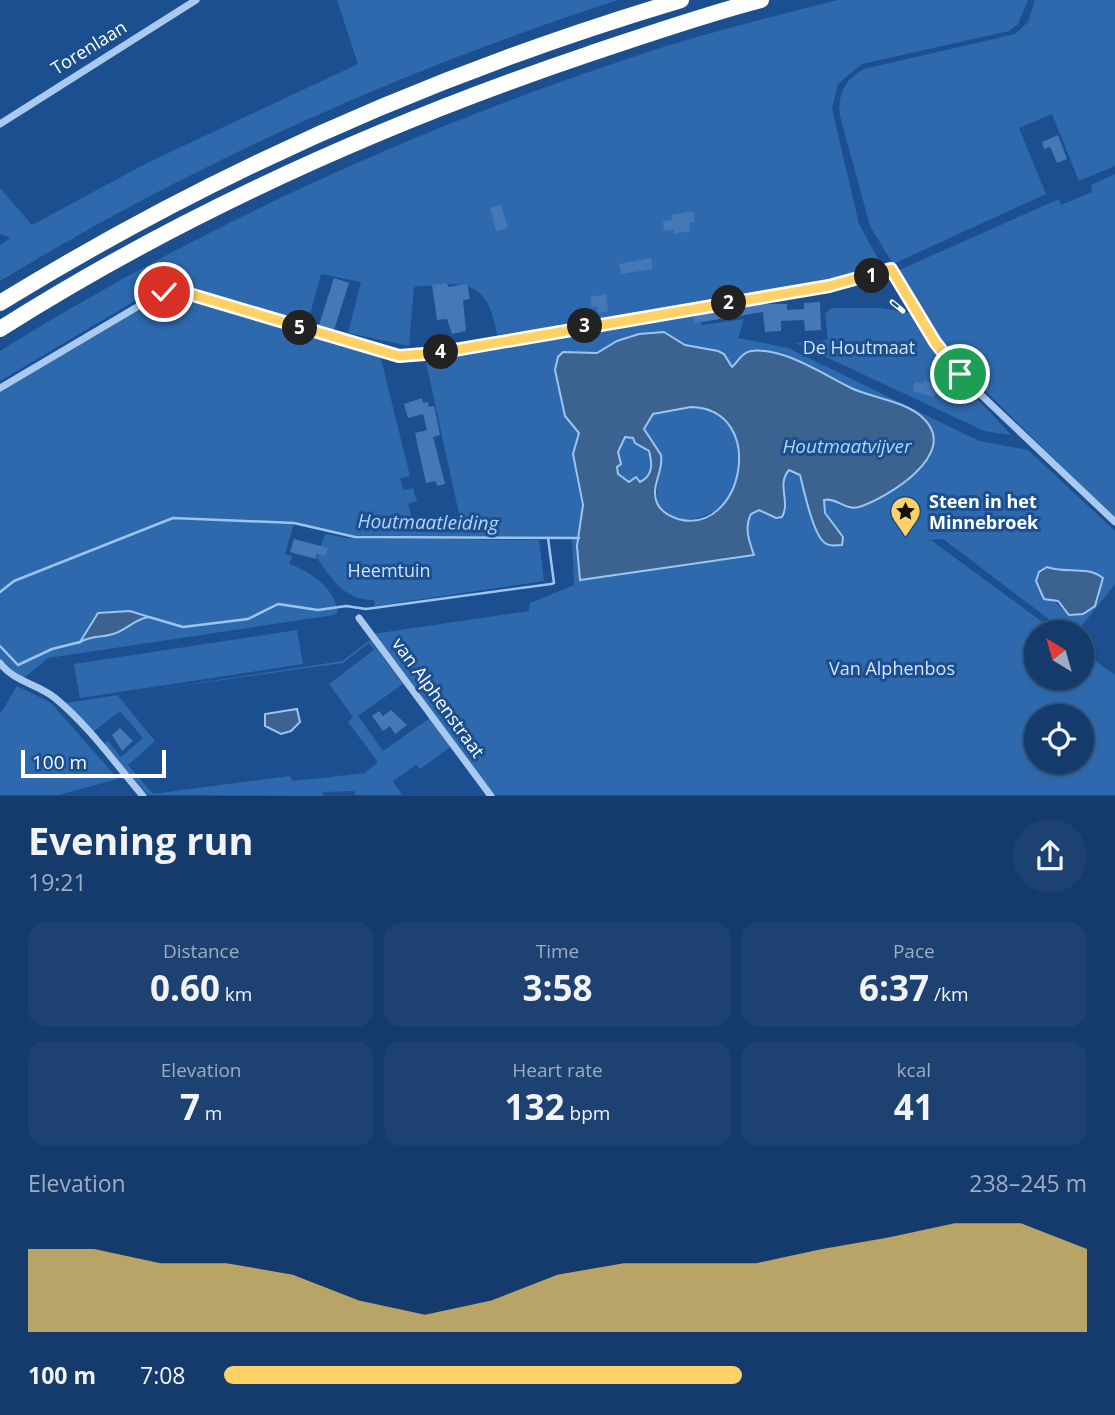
<!DOCTYPE html>
<meta charset="utf-8">
<style>
:root{--surface:#143b6b;--page:#1d4271;--text:#f1f3f6;--muted:#9dadc1;--line:#33557e;--accent:#ffd166}
body{margin:0;font-family:"Open Sans",sans-serif;background:var(--page);color:var(--text);height:100vh;display:flex;flex-direction:column;font-size:26px;white-space:nowrap}
*{box-sizing:border-box;margin:0}
p{font-size:23px;color:var(--muted)}
.icon{flex:none;width:38px;height:38px;fill:none;stroke:currentColor;stroke-width:2;stroke-linecap:round;stroke-linejoin:round}
.map{position:relative;height:796px;overflow:hidden}
.sheet{display:flex;flex-direction:column;background:var(--surface);flex:1}
.sheet>*{flex:none}
.needle{width:46px;rotate:323deg}
.fabs{position:absolute;left:1024px;top:620px;display:grid;gap:14px}
.fabs a{display:grid;place-items:center;width:70px;height:70px;border-radius:50%;background:var(--surface);box-shadow:0 2px 5px #0004,0 0 0 2px var(--line);font-size:35px}
.scale{position:absolute;left:21px;bottom:18px;width:145px;box-sizing:border-box;padding-left:7px;border:4px solid #fff;border-top:0;font-size:19px;line-height:24px;white-space:nowrap;color:#fff;-webkit-text-stroke:5px #1b4f8f;paint-order:stroke}
.pin{position:absolute;display:grid;place-items:center;width:60px;height:60px;color:#fff;margin:-30px;border:4px solid #fff;border-radius:50%;box-shadow:0 2px 7px #0007}
.km{position:absolute;width:35px;height:35px;margin:-18px;border-radius:50%;background:#222;color:#fff;font-size:19px;line-height:35px;text-align:center}
.round{display:grid;place-items:center;flex:none;width:74px;height:74px;border-radius:37px;background:var(--page)}
.summary{display:flex;align-items:center;justify-content:space-between;height:119px;padding:0 28px}
h1{font-size:38px;font-weight:700;line-height:52px}
.stats{display:grid;grid-template-columns:repeat(3,1fr);gap:10px;height:119px;padding:7px 28px}
.stats div{display:grid;align-content:center;border-radius:18px;background:var(--page);text-align:center}
.stats b{font-size:35px;font-weight:700}
.stats small{font-size:19px;font-weight:400}
.stats p{font-size:19px}
.chart{height:196px;padding:14px 28px}
.chart p{display:flex;justify-content:space-between}
.chart svg{width:100%;height:126px;margin-top:7px;fill:var(--accent);opacity:.7}
ul{padding:0 28px;list-style:none;font-size:23px}
li{display:grid;grid-template-columns:112px 84px 1fr;align-items:center;height:52px}
li i{height:18px;border-radius:9px;background:var(--accent)}
.map>svg:first-child{display:block}
.green{fill:#2e69ad;fill-rule:evenodd}
.water{fill:#3c6290;stroke:#9cc4f0;stroke-width:2;fill-rule:evenodd}
.lines{fill:none;stroke-linecap:round;stroke-linejoin:round}
.stream{stroke:#9cc4f0;stroke-width:2.5}
.building{fill:#4478b7}
.street{stroke:#a9c9ee;stroke-width:7}
.highway{stroke:#fff;stroke-width:16}
.rail-casing{stroke:#fff;stroke-width:5}
.rail{stroke:#1b4f8f;stroke-width:2.5;stroke-dasharray:8;stroke-linecap:butt}
.route-casing{stroke:#fff;stroke-width:14}
.route{stroke:#ffd166;stroke-width:9}
.labels{text-anchor:middle;stroke-width:6;stroke-linejoin:round;paint-order:stroke}
.street-label{font-size:18px;fill:#fff;stroke:#1b4f8f}
.park-label{font-size:18px;fill:#cfe3fa;stroke:#1b4f8f}
.poi-label{font-size:18px;font-weight:bold;fill:#fff;stroke:#1b4f8f;text-anchor:start}
.water-label{font-size:19px;font-style:italic;fill:#b5d3f5;stroke:#1b4f8f}
</style>
<div class="map">
<svg width="1115" height="796" viewBox="0 0 1115 796">
<rect width="100%" height="100%" fill="#1b4f8f"/>
<g class="green">
<path d="M337,0H618C402,70 194,163 0,281V245L11,238L0,234V188L32,225L147,163L358,64Z"/>
<path d="M838,0H1028L1018,24L1009,31L862,64L838,84L832,109L859,224L883,268L722,300L497,335C488,277 463,282 414,287L409,346L348,333L361,282L321,274L308,322L165,283L0,381V351C196,229 405,133 624,60C694,36 766,18 838,0Z"/>
<path d="M1035,0H1115V166L1079,181L1052,114L1019,128L1046,194L893,264L870,226L840,116C837,95 845,79 864,69L1015,34L1028,22Z"/>
<path d="M1115,174V519L950,356L897,271L1059,199L1061,205L1092,192L1091,185Z"/>
<path d="M176,295L380,355L410,476L400,479L404,490L413,488L417,501L408,504L416,532H463L425,358H393L583,334L699,315L702,325L744,319L738,338L788,348L979,441L1028,450L1115,531V584L1077,632H1066L943,539L926,540L932,541L1056,632H1036V677H1082V651L1115,675V795H493L373,634L529,611L530,603L574,585L572,538L355,537L294,523L285,554L293,556L289,564C310,571 334,587 338,612L334,615L48,658L24,678L7,668L0,658V391L151,302L163,296ZM664,332L685,345L718,351L724,354L732,367L765,352L786,357L860,392L911,411L924,419L933,438L930,457C918,473 870,510 850,508C840,507 835,498 824,500C821,519 840,527 842,545C810,547 807,499 800,475L788,470L782,486L786,507L776,518L759,510L751,514C744,529 750,540 754,555L581,580L577,546L583,514L574,464L579,433L574,353H597L617,341L639,334ZM1046,567L1087,571L1101,583L1099,600L1083,614L1069,615L1053,600ZM130,611L148,617C136,620 128,629 116,633C104,637 94,635 82,641L95,615ZM1036,716H1082V761H1036Z"/>
<path d="M832,308H881L913,314L941,360L1011,435L984,431L796,343L828,340L825,313Z"/>
<path d="M691,407C734,408 752,456 732,492C717,520 675,531 657,502L658,449L644,429L653,414Z"/>
<path d="M625,437C643,438 667,467 640,482L636,477L629,482L617,473L616,467L621,465L618,452Z"/>
<path d="M325,534L347,538L539,540L544,581L375,606L374,600C346,601 332,580 317,558Z"/>
<path d="M297,630L303,664L80,698L74,664Z"/>
<path d="M370,640L403,684L358,716L383,751L430,718L452,746L420,769L416,765L393,781L402,795H356L354,791L323,792V796L148,795L104,745L107,740L121,757L143,738L120,711L93,732L66,703L342,661ZM369,643L374,650L329,684L353,717L348,722L378,762L365,773L293,781L289,776L153,794L128,765L155,741L117,695L343,663Z"/>
<path d="M17,686L51,703L118,779L59,795H0V714Z"/>
</g>
<g class="water">
<path d="M664,332L685,345L718,351L724,354L732,367C738,362 741,353 751,351C784,347 822,374 851,388C872,398 907,401 924,419C960,454 887,498 859,507C845,511 837,497 824,500L825,513L843,537L842,545C836,545 830,547 825,543C813,535 804,490 800,475L789,470C776,485 791,501 782,517L776,518L759,510L751,514C744,528 749,541 754,555L580,580L577,546L583,505L573,454L579,433L565,416L555,370L558,357L563,352L597,353L617,341L639,334ZM691,407C769,409 743,537 678,519C669,516 661,512 657,503C650,486 664,471 661,455L644,429L653,414ZM625,437L633,438L635,443L649,451C652,463 654,475 640,482L636,477L629,482L618,474L617,467L621,464L618,452Z"/>
<path d="M1047,567C1066,574 1086,565 1103,578L1095,606L1083,614L1069,615L1058,601L1044,599L1036,581L1039,572Z"/>
<path d="M130,611L149,617C134,619 127,630 113,634C100,638 94,635 80,642L98,613Z"/>
<path d="M297,709L300,722L291,731L281,734L265,726V714Z"/>
</g>
<g class="lines">
<g class="stream">
<path d="M0,592L14,581L173,518L294,523L355,537L579,538"/>
<path d="M149,617L183,627L248,619L278,604L318,610L346,606L366,609L551,584L554,583L548,538"/>
<path d="M0,646L18,665L52,649L80,642"/>
</g>
</g>
<g class="building">
<path d="M1058,135L1067,159L1057,163L1050,147L1044,149L1042,142Z"/>
<path d="M501,205L508,228L496,231L490,208Z"/>
<path d="M693,211L695,222L689,223L690,231L674,234V230L664,231L663,221L672,220L671,215Z"/>
<path d="M651,258L653,269L621,274L619,264Z"/>
<path d="M334,278L349,283L334,330L319,325Z"/>
<path d="M447,283L448,287L467,284L470,299L463,300L466,331L452,334L447,319L437,320L432,285Z"/>
<path d="M606,294L608,311L598,313L597,306L592,307L590,297Z"/>
<path d="M820,302L821,330L805,331L804,320L781,321V331L765,332L763,312L695,323L693,316L763,304H787V310L804,309V303Z"/>
<path d="M924,380L944,385L942,395L935,393L934,397L913,391L915,382L923,384Z"/>
<path d="M422,398L423,403L428,402L429,407L434,406L440,435L433,437L445,484L437,486L436,481L426,483L415,433L427,430L423,414L408,418L404,404Z"/>
<path d="M294,539L328,548L325,556L317,554L316,559L290,552Z"/>
<path d="M391,710L407,725L395,734L390,726L383,731L372,716L379,711L383,716Z"/>
<path d="M120,728L133,741L122,751L112,735Z"/>
</g>
<g class="lines">
<g class="street">
<path d="M0,124L196,0"/>
<path d="M0,388L159,294L171,290L399,356L437,353L822,287L891,269L935,342L959,374L1115,522"/>
<path d="M359,618L491,796"/>
<path d="M0,663C14,682 38,684 55,698C88,725 115,763 143,796"/>
</g>
<g class="highway">
<path d="M0,303C211,173 443,71 681,0"/>
<path d="M0,329C183,213 385,123 589,54C646,35 703,15 761,0"/>
</g>
<defs>
<path id="rail" d="M892,302L903,311"/>
</defs>
<use href="#rail" class="rail-casing"/>
<use href="#rail" class="rail"/>
</g>
<g class="lines">
<defs>
<path id="route" d="M164,292L176,290L399,356L437,353L829,286L891,269L935,342L960,374"/>
</defs>
<use href="#route" class="route-casing"/>
<use href="#route" class="route"/>
</g>
<defs>
<symbol id="sight-pin" viewBox="-11 -11 22 30"><path d="M0 17L-7.5 6A9.5 9.5 0 1 1 7.5 6Z" fill="#ffd166" stroke="#1b4f8f"/><path d="M0-6L1.8-2.2L6-1.7L2.9 1.2L3.7 5.4L0 3.3L-3.7 5.4L-2.9 1.2L-6-1.7L-1.8-2.2Z" fill="#111"/></symbol>
</defs>
<g fill-rule="evenodd">
<use href="#sight-pin" x="888" y="494" width="35" height="47"/>
</g>
<g class="labels">
<g class="street-label">
<text transform="translate(89 48) rotate(-32)" y="6">Torenlaan</text>
<text transform="translate(438 698) rotate(54)" y="6">van Alphenstraat</text>
</g>
<g class="park-label">
<text x="859" y="354">De Houtmaat</text>
<text x="389" y="577">Heemtuin</text>
<text x="892" y="675">Van Alphenbos</text>
</g>
<g class="poi-label">
<text x="929" y="508">Steen in het<tspan x="929" dy="21">Minnebroek</tspan></text>
</g>
<g class="water-label">
<text x="847" y="453">Houtmaatvijver</text>
<text transform="translate(428 522) rotate(1)" y="7">Houtmaatleiding</text>
</g>
</g>
</svg>
<div class="fabs">
<a><svg class="needle" viewBox="-14 -14 28 28"><path d="M0-13l5 13h-10z" fill="#e53935"/><path d="M0 13l5-13h-10z" fill="#9dadc1"/></svg></a>
<a><svg class="icon" aria-label="locate" viewBox="0 0 24 24"><circle cx="12" cy="12" r="6"/><path d="M12 2v4M12 18v4M2 12h4M18 12h4"/></svg></a>
</div>
<div class="scale">100 m</div>
<div class="pin" style="left:960px;top:374px;background:#1e9e55"><svg class="icon" aria-label="arrive" viewBox="0 0 24 24"><path d="M6 21V4h12l-3 4 3 4H6"/></svg></div>
<div class="pin" style="left:164px;top:292px;background:#d93025"><svg class="icon" aria-label="check" viewBox="0 0 24 24"><path d="M5 12l5 5 9-10"/></svg></div>
<b class="km" style="left:872px;top:276px">1</b>
<b class="km" style="left:729px;top:303px">2</b>
<b class="km" style="left:585px;top:326px">3</b>
<b class="km" style="left:441px;top:352px">4</b>
<b class="km" style="left:300px;top:328px">5</b>
</div>
<section class="sheet">
<div class="summary"><div><h1>Evening run</h1><p>19:21</p></div><a class="round"><svg class="icon" aria-label="share" viewBox="0 0 24 24"><path d="M12 15V3M7 8l5-5 5 5M5 13v7h14v-7"/></svg></a></div>
<div class="stats">
<div><p>Distance</p><b>0.60<small> km</small></b></div>
<div><p>Time</p><b>3:58</b></div>
<div><p>Pace</p><b>6:37<small> /km</small></b></div>
</div>
<div class="stats">
<div><p>Elevation</p><b>7<small> m</small></b></div>
<div><p>Heart rate</p><b>132<small> bpm</small></b></div>
<div><p>kcal</p><b>41</b></div>
</div>
<div class="chart"><p><span>Elevation</span>238–245 m</p>
<svg viewBox="0 0 160 44" preserveAspectRatio="none"><path d="M0 44V15L10 15L20 20L30 20L40 24L50 33L60 38L70 33L80 24L90 20L100 20L110 20L120 15L130 11L140 6L150 6L160 15V44z"/></svg>
</div>
<ul>
<li><b>100 m</b>7:08<i style="width:60%"></i></li>
</ul>
</section>
